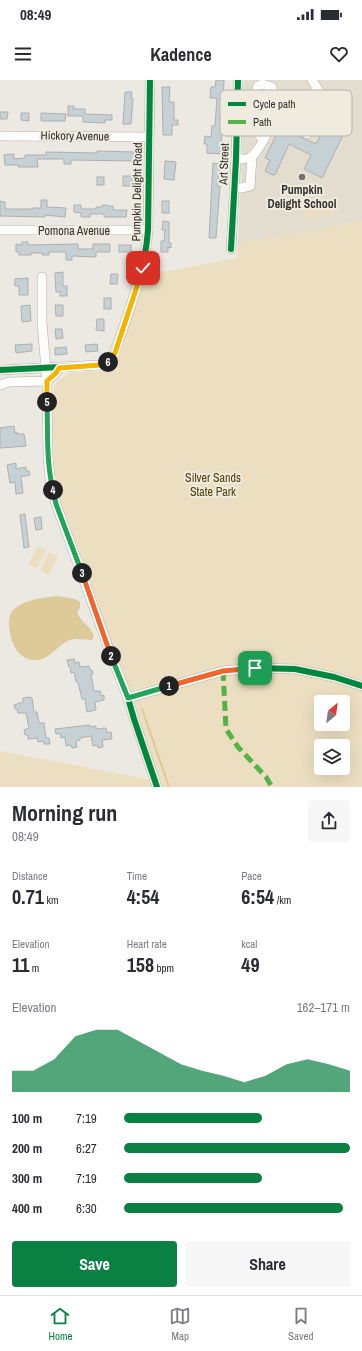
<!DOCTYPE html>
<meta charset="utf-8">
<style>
:root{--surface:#fff;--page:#f7f7f7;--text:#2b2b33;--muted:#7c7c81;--line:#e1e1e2;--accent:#0b8043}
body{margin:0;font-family:"Archivo Narrow",sans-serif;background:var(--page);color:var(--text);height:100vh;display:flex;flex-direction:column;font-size:15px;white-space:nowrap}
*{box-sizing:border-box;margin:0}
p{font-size:13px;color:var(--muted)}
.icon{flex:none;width:22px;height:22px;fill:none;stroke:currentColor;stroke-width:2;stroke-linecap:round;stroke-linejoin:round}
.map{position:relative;height:707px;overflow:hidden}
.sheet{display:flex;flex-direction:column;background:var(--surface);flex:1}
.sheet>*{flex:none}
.needle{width:26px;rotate:29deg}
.buttons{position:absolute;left:314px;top:615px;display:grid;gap:8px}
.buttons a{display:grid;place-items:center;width:36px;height:36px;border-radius:4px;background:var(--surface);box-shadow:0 4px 16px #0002;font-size:20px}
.pin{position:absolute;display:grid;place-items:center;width:34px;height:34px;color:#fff;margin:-17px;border-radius:8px;box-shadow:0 2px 6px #0006}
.km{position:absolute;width:20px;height:20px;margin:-10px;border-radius:50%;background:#222;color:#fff;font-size:11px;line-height:20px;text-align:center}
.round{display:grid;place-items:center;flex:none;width:42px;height:42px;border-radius:4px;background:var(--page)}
.overview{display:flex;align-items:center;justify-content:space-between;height:68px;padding:0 12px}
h1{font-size:22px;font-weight:800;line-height:30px}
.figures{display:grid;grid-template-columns:repeat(3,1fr);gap:6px;height:68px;padding:4px 12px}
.figures div{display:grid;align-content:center}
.figures b{font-size:20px;font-weight:800}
.figures small{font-size:11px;font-weight:400}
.figures p{font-size:11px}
.chart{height:112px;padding:8px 12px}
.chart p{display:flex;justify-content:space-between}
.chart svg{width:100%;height:72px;margin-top:4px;fill:var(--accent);opacity:.7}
.action{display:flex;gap:8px;margin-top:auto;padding:8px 12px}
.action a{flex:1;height:46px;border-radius:4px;background:var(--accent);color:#fff;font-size:16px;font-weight:800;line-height:46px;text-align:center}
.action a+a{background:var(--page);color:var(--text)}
ul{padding:0 12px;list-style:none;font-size:13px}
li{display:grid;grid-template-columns:64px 48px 1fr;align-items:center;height:30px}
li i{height:10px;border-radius:5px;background:var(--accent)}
.status{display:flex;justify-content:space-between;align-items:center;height:28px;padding:0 20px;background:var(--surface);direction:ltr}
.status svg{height:11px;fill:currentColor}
header{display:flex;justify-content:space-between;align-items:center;height:52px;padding:0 12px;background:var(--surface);font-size:18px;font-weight:800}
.tab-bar{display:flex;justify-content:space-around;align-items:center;height:56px;border-top:1px solid var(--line);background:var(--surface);font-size:11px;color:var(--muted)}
.tab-bar a{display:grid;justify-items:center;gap:2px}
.tab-bar .current{color:var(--accent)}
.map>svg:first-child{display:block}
.built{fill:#e2ddcf}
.green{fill:#ecdfc1;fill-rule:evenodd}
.water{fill:#ddca98}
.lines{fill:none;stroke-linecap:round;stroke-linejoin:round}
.stream{stroke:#ddca98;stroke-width:2}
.building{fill:#c6d1d6;stroke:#afafad}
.minor-casing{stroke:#b0aea9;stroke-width:10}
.minor{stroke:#fcfcfb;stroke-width:9}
.quiet{stroke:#56b246;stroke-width:5;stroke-dasharray:10 5;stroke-linecap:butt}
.cycleway-casing{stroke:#efebdf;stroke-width:8}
.cycleway{stroke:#00873e;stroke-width:6}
.split-1-casing{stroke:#fff;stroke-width:8}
.split-2-casing{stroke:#fff;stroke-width:8}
.split-3-casing{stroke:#fff;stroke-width:8}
.split-4-casing{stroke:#fff;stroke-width:8}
.split-5-casing{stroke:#fff;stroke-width:8}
.split-6-casing{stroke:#fff;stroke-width:8}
.split-7-casing{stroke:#fff;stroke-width:8}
.split-1{stroke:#f0652b;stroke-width:5}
.split-2{stroke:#22a559;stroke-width:5}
.split-3{stroke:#f0652b;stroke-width:5}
.split-4{stroke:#22a559;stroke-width:5}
.split-5{stroke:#22a559;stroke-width:5}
.split-6{stroke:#f5b400;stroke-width:5}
.split-7{stroke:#f5b400;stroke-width:5}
.poi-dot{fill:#74716c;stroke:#efebdf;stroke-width:1.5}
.labels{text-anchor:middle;stroke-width:4;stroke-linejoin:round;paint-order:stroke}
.street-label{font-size:12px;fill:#33312d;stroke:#efebdf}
.poi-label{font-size:12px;font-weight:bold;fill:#33312d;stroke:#efebdf}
.park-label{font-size:12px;fill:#534008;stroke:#efebdf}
.key{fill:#efebdf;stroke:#b7b3aa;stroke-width:1}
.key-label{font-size:11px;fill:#33312d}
</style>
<div class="status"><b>08:49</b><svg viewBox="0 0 49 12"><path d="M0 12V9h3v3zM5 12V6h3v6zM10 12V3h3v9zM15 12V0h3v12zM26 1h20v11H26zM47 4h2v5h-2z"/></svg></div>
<header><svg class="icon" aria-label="menu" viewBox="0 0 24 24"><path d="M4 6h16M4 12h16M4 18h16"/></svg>Kadence<svg class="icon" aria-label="heart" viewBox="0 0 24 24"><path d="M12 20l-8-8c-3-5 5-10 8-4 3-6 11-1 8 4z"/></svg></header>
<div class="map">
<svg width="362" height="707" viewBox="0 0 362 707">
<rect width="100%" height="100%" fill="#ece9e2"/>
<path class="built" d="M244,0H362V141L238,164L243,53Z"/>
<g class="green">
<path d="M331,120L334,134L307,139L304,126Z"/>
<path d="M362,141V707H0V671L152,700L128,630L129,608L120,587L105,548L56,410L54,389L52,317L55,305L59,300L69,293L118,290L117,278L147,195L237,178L238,164ZM321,622H343V644H321ZM321,666H343V688H321Z"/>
<path d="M38,466L46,470L37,489L28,484Z"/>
<path d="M49,472L58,476L49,495L40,490Z"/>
</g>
<path class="water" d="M58,516L75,519L80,522V528L77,532C81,543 90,545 94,556L92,560C85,560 77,558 70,560C57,565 48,582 33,580C27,580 19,575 16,569C10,560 5,536 14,529C24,520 45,517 58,516Z"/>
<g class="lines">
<path class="stream" d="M142,629L169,707"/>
</g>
<g class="building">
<path d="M216,0H224L222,44L231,45V49L222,48L221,74L207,73V64H204L205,56L211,57L212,46H215L217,18H210L211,7H215Z"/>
<path d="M162,7H170L169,22H174V40H178V45H172V55H163Z"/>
<path d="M125,12H132L131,18H133L131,44H123Z"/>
<path d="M292,22L306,28L300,41L305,43L298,56L316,64L332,32L350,41L322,98L304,89L311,75L289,64L275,95L274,94L273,95L265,91L270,80L265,78Z"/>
<path d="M68,26H74V29H85V34L112,35V40H105V43L83,42V36H68Z"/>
<path d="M0,32H8L7,39H0Z"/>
<path d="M21,33H29V41L21,40Z"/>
<path d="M41,33L66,34L65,41H41Z"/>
<path d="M97,71L134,72V81L71,80V84H64V79H37L38,87H18V85H5L4,75L14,74V79L25,78V75H46V72L97,73Z"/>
<path d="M165,81L176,82L174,100L164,99Z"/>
<path d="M213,83L221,84L217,106H220L216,158H209Z"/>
<rect x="123" y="96" width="9" height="10"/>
<rect x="97" y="97" width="7" height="8"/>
<path d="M41,120H47V127L66,128L65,137L45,135V137L0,136V121L5,122V129H33V128H41Z"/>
<rect x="162" y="121" width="7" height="12"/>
<path d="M74,125H81V129H96V127H102V125H107V126H113V130H127L126,137H104V134H90V137H81V133L74,132Z"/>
<path d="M163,141L169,142V163H171V168L168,167V172H161V161H164L165,150H162Z"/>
<path d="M22,162H28V165L78,164V169H93V164H110V172H96V177L72,176V180H66V172H49V175H42V173H31V175H19V172H16V164L22,165Z"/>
<rect x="119" y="165" width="12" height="7"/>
<path d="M63,192V206H67V216H60V212H56L55,193Z"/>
<path d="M111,194H118L117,204H110Z"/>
<path d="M28,198V215H19V206H15V199Z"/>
<rect x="104" y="218" width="7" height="11"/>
<path d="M30,225L31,241L22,242L21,226Z"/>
<path d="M55,225H63V236H56Z"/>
<path d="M97,239H104V251L96,250Z"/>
<path d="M55,249H62L63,258L56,259Z"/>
<path d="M32,264V271L16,273L15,265Z"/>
<path d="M97,264L98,271L86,272L85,265Z"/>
<path d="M66,267L67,274L55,275V268Z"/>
<path d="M14,346L15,353L17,352V354H24L26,366L0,368V348Z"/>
<path d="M16,383V389L26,387V391H29L30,395L21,397L23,413L16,414L15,402L10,403L7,385Z"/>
<path d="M25,434L29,467L24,468L20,435Z"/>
<path d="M41,437L42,449L36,450L34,438Z"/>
<path d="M74,579L75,583L79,582L80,587L89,586L90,590H92L93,594L91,595L94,611H100L101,616L104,615V620L95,622L96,630L87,632L85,619H82L78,602H76L74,592L71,593L70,587H69L67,580Z"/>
<path d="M30,617L32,618L34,632H37L39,643H44L46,658H49L50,664H44V661L38,662L37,658L28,659V655H25L24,650L29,648L26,633H18L17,629H15L14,625L23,622V618Z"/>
<path d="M90,645V647L96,646V649L106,648L107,653L111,652L112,659L102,660L103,667L98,668L97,665L93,666L91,656L80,658V660L76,661L77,667L72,668L71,665L66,666L65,657L61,658L60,653L56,654L55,649Z"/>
</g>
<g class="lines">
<defs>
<g id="minor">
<path d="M307,54L323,23V18L312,0"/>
<path d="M0,56L149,57"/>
<path d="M236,79C241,79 247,80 251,77C258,73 271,47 273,38C275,29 274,16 272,7L262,4L258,6L256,13V51L263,60"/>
<path d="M234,107L241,108L250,106L252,77"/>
<path d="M0,150H148"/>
<path d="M231,169L236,79L238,0"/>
<path d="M42,197V243L47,301L48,377L50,400L56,424L113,580L128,618L134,639L157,707"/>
<path d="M0,290L101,285L109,281L113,275C119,262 123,248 128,234C137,207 146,180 148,150L150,0"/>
<path d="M0,305L9,302L47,301L56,293L59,288"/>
<path d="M128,618L223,591L255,588L295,589L334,597L362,606"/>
</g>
</defs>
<use href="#minor" class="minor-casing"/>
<use href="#minor" class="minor"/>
<path class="quiet" d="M223,591L226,649L238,667L266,697L272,707"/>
<defs>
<g id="cycleway">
<path d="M231,169L236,79L238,0"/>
<path d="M0,290L101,285L109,281L113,275C119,262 123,248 128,234C137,207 146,180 148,150L150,0"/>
<path d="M157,707L134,639L128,618L223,591L255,588L295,589L334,597L362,606"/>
</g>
</defs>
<use href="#cycleway" class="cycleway-casing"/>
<use href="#cycleway" class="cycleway"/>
</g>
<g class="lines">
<defs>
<path id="split-1" d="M169,606L223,591L255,588"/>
<path id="split-2" d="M111,576L128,618L169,606"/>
<path id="split-3" d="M82,493L111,576"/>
<path id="split-4" d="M53,410L56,424L82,493"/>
<path id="split-5" d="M47,322C48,351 46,381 53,410"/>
<path id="split-6" d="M47,322V301L56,293L59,288L101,285L108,282"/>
<path id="split-7" d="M108,282L115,273L143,188"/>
</defs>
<use href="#split-1" class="split-1-casing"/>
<use href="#split-2" class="split-2-casing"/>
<use href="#split-3" class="split-3-casing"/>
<use href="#split-4" class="split-4-casing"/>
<use href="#split-5" class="split-5-casing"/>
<use href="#split-6" class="split-6-casing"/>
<use href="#split-7" class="split-7-casing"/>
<use href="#split-1" class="split-1"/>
<use href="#split-2" class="split-2"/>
<use href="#split-3" class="split-3"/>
<use href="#split-4" class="split-4"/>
<use href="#split-5" class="split-5"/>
<use href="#split-6" class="split-6"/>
<use href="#split-7" class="split-7"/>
</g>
<circle class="poi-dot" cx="302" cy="97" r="4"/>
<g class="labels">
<g class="street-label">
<text transform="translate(75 56) rotate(1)" y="4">Hickory Avenue</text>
<text transform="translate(224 84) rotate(-88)" y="4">Art Street</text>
<text transform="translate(137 112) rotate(-89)" y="4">Pumpkin Delight Road</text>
<text x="74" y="155">Pomona Avenue</text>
</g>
<g class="poi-label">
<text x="302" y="114">Pumpkin<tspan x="302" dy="14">Delight School</tspan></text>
</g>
<g class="park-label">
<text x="213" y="402">Silver Sands<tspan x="213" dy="14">State Park</tspan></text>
</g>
</g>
<rect x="220" y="10" width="132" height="46" rx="6" class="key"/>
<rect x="228" y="22" width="18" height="4" fill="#00873e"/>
<rect x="228" y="40" width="18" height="4" fill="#56b246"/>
<g class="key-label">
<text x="253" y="28">Cycle path</text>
<text x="253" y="46">Path</text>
</g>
</svg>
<div class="buttons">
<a><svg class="needle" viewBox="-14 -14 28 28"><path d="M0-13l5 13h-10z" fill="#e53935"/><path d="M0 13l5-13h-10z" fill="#7c7c81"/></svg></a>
<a><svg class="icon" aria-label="layers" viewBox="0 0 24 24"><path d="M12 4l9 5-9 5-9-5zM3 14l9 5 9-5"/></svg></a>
</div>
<div class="pin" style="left:255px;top:588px;background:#1e9e55"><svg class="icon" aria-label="arrive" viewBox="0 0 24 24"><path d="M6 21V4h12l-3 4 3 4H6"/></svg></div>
<div class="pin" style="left:143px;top:188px;background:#d93025"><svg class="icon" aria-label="check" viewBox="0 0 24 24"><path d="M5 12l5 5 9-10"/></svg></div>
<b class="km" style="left:169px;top:606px">1</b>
<b class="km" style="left:111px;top:576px">2</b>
<b class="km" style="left:82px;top:493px">3</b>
<b class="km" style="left:53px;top:410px">4</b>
<b class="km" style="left:47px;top:322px">5</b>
<b class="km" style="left:108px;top:282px">6</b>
</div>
<section class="sheet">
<div class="overview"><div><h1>Morning run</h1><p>08:49</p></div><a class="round"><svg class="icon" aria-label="share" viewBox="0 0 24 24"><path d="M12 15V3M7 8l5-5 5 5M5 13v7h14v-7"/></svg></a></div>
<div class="figures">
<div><p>Distance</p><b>0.71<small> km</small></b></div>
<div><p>Time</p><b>4:54</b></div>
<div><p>Pace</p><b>6:54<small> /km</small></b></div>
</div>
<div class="figures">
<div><p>Elevation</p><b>11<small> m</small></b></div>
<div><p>Heart rate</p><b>158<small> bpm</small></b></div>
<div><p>kcal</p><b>49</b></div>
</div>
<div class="chart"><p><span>Elevation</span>162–171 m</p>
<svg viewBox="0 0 160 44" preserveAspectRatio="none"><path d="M0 44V31L10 31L20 24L30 10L40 6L50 6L60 13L70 20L80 27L90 31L100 34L110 38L120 34L130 27L140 24L150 27L160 31V44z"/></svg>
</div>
<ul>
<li><b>100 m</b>7:19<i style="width:61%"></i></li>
<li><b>200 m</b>6:27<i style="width:100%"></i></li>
<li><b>300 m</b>7:19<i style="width:61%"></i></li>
<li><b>400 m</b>6:30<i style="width:97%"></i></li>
</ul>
<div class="action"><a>Save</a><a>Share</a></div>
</section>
<nav class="tab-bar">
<a class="current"><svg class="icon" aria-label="home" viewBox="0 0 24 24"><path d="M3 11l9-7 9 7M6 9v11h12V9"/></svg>Home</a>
<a><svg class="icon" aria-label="map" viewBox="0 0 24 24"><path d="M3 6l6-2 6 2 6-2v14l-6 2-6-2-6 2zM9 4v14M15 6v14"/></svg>Map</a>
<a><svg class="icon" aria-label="saved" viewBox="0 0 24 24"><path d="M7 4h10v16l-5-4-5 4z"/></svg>Saved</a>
</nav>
